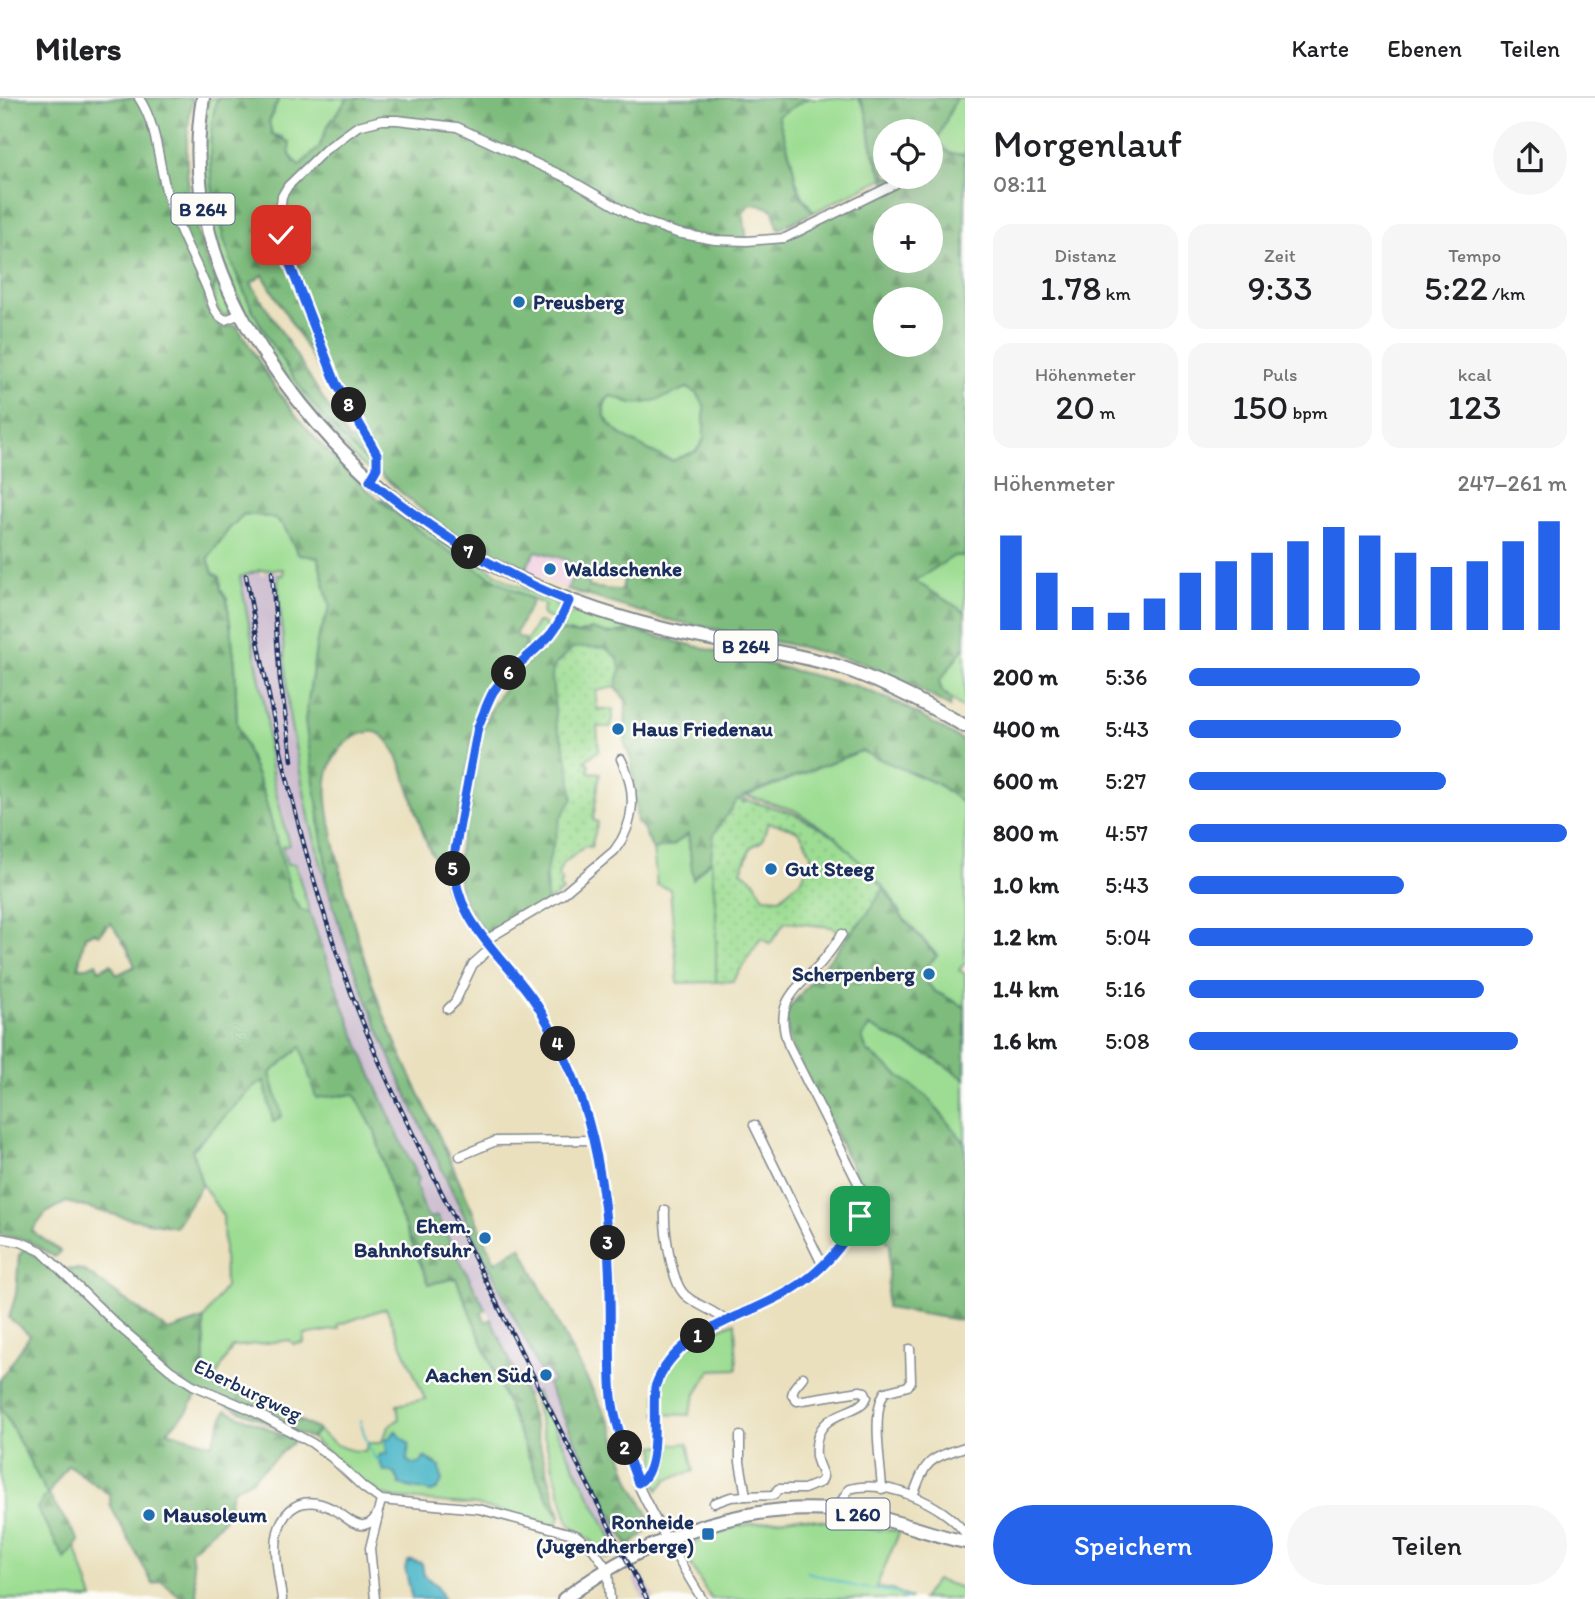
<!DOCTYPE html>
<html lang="de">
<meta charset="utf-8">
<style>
:root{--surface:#fff;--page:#f6f6f6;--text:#202124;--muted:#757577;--line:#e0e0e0;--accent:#2563eb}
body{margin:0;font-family:Itim,sans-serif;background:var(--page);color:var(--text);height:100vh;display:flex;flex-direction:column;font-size:26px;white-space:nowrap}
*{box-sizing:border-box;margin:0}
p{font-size:23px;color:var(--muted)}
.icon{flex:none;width:38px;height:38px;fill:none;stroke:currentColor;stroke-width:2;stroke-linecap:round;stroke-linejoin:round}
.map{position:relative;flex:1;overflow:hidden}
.panel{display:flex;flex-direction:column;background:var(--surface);width:630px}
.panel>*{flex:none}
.tools{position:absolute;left:873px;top:21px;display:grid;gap:14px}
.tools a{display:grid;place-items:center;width:70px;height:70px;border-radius:50%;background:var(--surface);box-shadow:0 7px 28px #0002;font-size:35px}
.pin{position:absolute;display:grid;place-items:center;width:60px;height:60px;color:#fff;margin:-30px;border-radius:14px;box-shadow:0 4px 10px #0006}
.km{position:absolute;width:35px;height:35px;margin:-18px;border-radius:50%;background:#222;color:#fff;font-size:19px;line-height:35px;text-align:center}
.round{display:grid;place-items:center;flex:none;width:74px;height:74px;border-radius:37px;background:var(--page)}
.head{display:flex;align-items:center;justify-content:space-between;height:119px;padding:0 28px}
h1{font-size:38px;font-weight:600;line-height:52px}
.stats{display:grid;grid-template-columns:repeat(3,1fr);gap:10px;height:119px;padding:7px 28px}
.stats div{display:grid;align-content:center;border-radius:18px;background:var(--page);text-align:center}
.stats b{font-size:35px;font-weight:600}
.stats small{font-size:19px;font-weight:400}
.stats p{font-size:19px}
.chart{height:196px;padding:14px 28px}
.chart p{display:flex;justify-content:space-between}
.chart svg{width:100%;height:126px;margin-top:7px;stroke:var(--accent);stroke-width:6}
.primary-button{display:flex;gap:14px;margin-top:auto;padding:14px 28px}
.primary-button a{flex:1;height:80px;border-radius:42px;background:var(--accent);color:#fff;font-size:28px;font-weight:600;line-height:80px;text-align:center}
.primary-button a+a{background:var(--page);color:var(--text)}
ul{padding:0 28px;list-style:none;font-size:23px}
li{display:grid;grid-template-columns:112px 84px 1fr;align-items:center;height:52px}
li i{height:18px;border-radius:9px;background:var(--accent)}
header{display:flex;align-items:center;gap:42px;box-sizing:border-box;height:98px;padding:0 35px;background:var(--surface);border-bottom:2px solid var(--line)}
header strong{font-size:33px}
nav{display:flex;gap:38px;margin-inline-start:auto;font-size:24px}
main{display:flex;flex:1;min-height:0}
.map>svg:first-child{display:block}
.built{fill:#f1d0e2}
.railway{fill:#cebed0}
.grass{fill:#9ddd93;stroke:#5c8678;stroke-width:2;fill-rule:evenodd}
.forest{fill:url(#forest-firs);stroke:#4c766e;stroke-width:2;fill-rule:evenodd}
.garden{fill:url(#garden-dots);stroke:#5c8678;stroke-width:2;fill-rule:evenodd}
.water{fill:#4ab6c7;stroke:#327292;stroke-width:2}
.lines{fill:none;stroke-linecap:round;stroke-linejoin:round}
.stream{stroke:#4ab6c7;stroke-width:2}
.street-casing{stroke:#82888e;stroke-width:11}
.primary-casing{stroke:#82888e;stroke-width:16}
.street{stroke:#fff;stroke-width:8}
.primary{stroke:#fff;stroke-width:12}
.rail-casing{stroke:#1b2f5e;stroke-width:4.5}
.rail{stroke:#fdfcf7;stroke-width:2;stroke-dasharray:5;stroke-linecap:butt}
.route-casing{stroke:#fff;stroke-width:14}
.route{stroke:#2563eb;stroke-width:9}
.poi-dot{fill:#1f6fb2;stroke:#fdfcf7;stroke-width:2.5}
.labels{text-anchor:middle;stroke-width:5;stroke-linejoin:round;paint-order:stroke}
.shield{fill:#fdfcf7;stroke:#5f6c8c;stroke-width:2}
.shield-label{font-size:19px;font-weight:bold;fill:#1b2f5e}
.poi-label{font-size:21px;font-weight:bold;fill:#1b2f5e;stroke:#fdfcf7;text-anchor:start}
.street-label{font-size:21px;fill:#1b2f5e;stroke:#fdfcf7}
</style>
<header>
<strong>Milers</strong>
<nav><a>Karte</a><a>Ebenen</a><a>Teilen</a></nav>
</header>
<main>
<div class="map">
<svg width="965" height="1501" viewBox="0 0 965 1501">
<defs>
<pattern id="forest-firs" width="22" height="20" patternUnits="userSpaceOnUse" patternTransform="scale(1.75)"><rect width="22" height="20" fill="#7ebc7d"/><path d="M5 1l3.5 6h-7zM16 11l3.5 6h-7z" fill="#66996a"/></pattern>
<pattern id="garden-dots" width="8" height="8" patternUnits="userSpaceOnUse" patternTransform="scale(1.75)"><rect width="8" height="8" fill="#9ddd93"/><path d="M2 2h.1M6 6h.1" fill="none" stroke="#87be81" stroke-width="1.8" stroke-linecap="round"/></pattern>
</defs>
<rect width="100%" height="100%" fill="#fdfcf7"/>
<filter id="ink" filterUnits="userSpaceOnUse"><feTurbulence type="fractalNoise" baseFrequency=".0143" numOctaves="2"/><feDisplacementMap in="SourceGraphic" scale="14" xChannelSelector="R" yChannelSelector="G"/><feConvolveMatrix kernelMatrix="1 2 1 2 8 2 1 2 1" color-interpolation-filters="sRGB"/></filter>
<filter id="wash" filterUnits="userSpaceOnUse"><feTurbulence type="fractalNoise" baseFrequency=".00686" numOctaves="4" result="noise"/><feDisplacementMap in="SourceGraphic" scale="28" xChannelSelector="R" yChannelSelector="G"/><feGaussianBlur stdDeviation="1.57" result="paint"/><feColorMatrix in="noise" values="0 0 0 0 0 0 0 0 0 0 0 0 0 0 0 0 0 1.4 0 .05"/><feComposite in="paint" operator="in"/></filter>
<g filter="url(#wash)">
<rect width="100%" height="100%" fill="#eae0be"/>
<path class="built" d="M536,453L568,462L573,469L574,478L567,491L524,473Z"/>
<g class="railway">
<path d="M260,473V477H264V474H279L278,485L290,623L310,724L348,853L364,899L392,961L468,1124L540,1273L547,1269L553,1283L548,1286L622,1437L613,1442L536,1294L526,1298L491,1221L437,1119L431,1121L426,1117L416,1087L419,1080L373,984L338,899L295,767H287L282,749L289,746L273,682L268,652L267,619L240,479Z"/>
<path d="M642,1476L655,1501H643L633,1481Z"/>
</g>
<g class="grass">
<path d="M209,0H217C183,130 281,283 372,369L368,371C352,361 338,339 324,325C243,234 188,124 209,0Z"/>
<path d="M279,0H348L327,29L319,50L299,68L290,57L283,39L272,36L269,24Z"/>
<path d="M808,0H858C871,13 868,32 872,48C874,59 880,69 884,80L814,114C790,87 791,52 777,18Z"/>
<path d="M956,0H965V57L949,55L936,43Z"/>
<path d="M216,183L230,215L228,217H222C214,209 211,193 216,183Z"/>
<path d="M687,289L697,295L704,307V341L696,353L672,363C655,355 582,327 610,298C618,299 625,304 632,304C646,305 674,295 687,289Z"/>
<path d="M383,400L424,430L511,485L555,504L558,512L556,520L552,521L544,518L542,514L545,507C485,480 431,445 381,401Z"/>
<path d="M244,416C285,420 280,421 298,456L318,460L330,510L317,543L319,726L327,772L325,780L310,724L290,623L278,485L279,477H283V471L260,472L240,479L267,619L268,652L273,682L289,747L282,749L287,766H295L310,815L301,812L292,799L264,697L237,626L235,566L227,501L221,492L220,479L213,475L208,460L229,430Z"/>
<path d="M954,457L965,458V514L914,483Z"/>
<path d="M578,512L650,532L648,537L630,532L608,536L591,531L578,536L561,533L567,519Z"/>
<path d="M537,524H541L549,531L522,557L527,542Z"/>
<path d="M965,548V612L942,593L939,584Z"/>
<path d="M861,653L938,686L965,707V865L959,872L965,876V909L934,893L919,875L937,857L903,820L888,794L835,738L794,712L746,698Z"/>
<path d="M688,736L693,781L711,761L716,813V884L678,885L670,791L657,787L653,752L673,747Z"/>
<path d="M869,928L934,960L965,981V1045L927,999L867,953L862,940Z"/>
<path d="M301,948L343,998L354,995L375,1034L394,1103L430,1186L456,1180L535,1374L555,1412L560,1418L557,1428L476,1407L395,1400L381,1396L366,1388L311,1340L318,1332C334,1346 344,1354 365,1353L368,1345H381L389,1328L399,1321L397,1307L425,1301L386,1210L338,1227L339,1231L304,1237V1245L293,1246L290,1242L232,1249L215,1281L205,1276L204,1221L225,1189L223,1118L202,1086L192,1052L254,988L265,983L273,1023L270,975ZM396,1333L406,1362L414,1367L421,1365L424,1359L436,1365L432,1394L400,1387C397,1377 395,1373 384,1373C383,1362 389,1342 396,1333Z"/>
<path d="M735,1224L737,1271L711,1272L696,1296L689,1317L656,1316C657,1308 656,1300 657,1293C664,1257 705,1236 735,1224Z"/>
<path d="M536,1294L619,1454L606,1460L592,1443L569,1426L532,1295Z"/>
<path d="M0,1307L47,1396L65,1461L75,1448L93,1501H0Z"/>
<path d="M688,1345L694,1373L667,1381L658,1392L652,1378L655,1370V1348Z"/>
<path d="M799,1419L870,1431L900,1433L876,1489L896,1493L911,1501H711L687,1460L692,1446L738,1428Z"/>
<path d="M936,1482L965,1491V1501H922Z"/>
</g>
<g class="forest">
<path d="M0,0H193C179,62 189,126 216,183L213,192L205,199L206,210L221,230L236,227C252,250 265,276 282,299C346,387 438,453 533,502L516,535L518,539L527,542L522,557L502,578L481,610L471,645L462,701L449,754V767C444,766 439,764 435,760C417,741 404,629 370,634C346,637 330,659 327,682C324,704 334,743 339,766C348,808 361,852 375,893C393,945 423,1002 446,1053C463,1090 478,1127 495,1164L521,1149L562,1234L612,1329L631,1385L651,1422L650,1431L628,1449L547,1286L553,1283L547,1270L540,1273C464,1111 374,953 325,780L327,772L305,623L317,543L330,509L318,460L298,456C280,421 285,420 244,416L229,431L208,460L213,475L220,479L221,492L227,501L235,566L237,626L264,697L292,799L301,812L310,815C341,908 376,993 419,1081L416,1087L426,1117L431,1120L437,1118L486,1212L481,1215L486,1224L491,1221L526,1298L560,1418L550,1404L535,1374L456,1180L429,1186L394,1103L375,1034L355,996L316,1000L301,949L270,975L282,1018L273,1024L264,983L254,988L192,1052L202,1086L175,1129L127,1120L66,1104L46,1115L32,1133L60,1153L55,1159L26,1142L0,1137ZM111,825L127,850L135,868L117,877L111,866L99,872L96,865L88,869H78L85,838L94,834L98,837Z"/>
<path d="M217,0H279L269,24L272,36L289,44L290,57L299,68L319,50L327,29L348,0H808L778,18L792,64L797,89L803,102L814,114L779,131L772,111L759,106H749L743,115L747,143L774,142L888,90C883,76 875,62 872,48C868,32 870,13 858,0H956L937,43L949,55L965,57V458H954L915,483L965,514V548L939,584L942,593L951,601L950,609L910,586L862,565L801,549L660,520L567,491C573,479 576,473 568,462L536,453L524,473L492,455L488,449C464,448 421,411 403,396C381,377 360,358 340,338C263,254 187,116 217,0ZM886,33H931V79H886ZM886,117H931V163H886ZM263,177L355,332L358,339L356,342H349L345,336L251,185ZM886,201H931V247H886ZM687,290L697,295L704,307V341L697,353L672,363C655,355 582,327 610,298C618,299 624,303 632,305C649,308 671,296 687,290ZM599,476L624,480L622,493L589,489L588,477Z"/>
<path d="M591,531L608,536L630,532L856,588L900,606L965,644V707L938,686L861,653L742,699L746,702L744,705L714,736L711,761L693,781L688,736L673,747L653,752L643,730L637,724L632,665L625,646L626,603L616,589L620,573L552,577L556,627L563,643L570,675L573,701L561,719L545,784L547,804L488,838L467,809L462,797L459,787L458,758L483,630C497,587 529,563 561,533L578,536Z"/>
<path d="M884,790L903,820L937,858L919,875L934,893L965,909V981L934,960L869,928L862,940L867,953L927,999L965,1045V1223L886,1210L890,1147L879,1133L868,1101L790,945L786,921L789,910L867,816Z"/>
<path d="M25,1151L59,1172L78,1171L86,1174L169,1233L204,1221L205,1276L232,1290L265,1303L318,1332L311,1340L268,1325L198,1294L187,1314L167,1333L212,1346L226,1312L295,1342L252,1381L233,1392L224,1422L191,1452L197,1501H183L162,1483L153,1486L110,1407V1397L68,1367L48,1396L79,1443L65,1462L37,1410L47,1396L0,1307V1282L30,1237L9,1220L16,1196L19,1157Z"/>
</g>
<g class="garden">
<path d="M587,549L605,550L618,560L620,573L616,589L596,593L597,611H613L611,629H597L599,652L585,663L589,666V674L600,675L593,722L598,724L591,749L585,748L563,766L558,775L562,784L559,788L563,793L547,804L546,773L561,719L573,701L570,675L563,643L556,627L552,577L555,567L573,550Z"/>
<path d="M738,701L744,705L746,702L793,715L835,738L884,790L867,816L846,839L832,829L785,824L770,846L761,840L733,883L716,884V813L711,761L714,736ZM768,725C799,731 800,729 812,759L802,781L780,800L764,799L753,781L741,773L751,749L762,743Z"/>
</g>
<g class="water">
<path d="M395,1333L409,1346L407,1362L414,1367L421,1365L424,1359L440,1369L442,1384L437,1392L431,1394L400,1387C397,1377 395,1372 384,1373L378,1360L381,1356H387L385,1341L391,1339Z"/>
<path d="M411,1462L422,1465L424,1478L437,1487L444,1501H412L405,1470L407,1464Z"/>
</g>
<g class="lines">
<g class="stream">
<path d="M360,1323L369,1350L375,1360L380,1361"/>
<path d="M807,1474L857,1489L896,1494L908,1501"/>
</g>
</g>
</g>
<g filter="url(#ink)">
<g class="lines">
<defs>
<g id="street">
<path d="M139,0C159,31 158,68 169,103C178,132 193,158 205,186C212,200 211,214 225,222L241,216"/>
<path d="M370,382L377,370V356L331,273L285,154L279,122L282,98L288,88L325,52L358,28L382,22H397L457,29L565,79L640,122L677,135L715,142L747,143L785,140L895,86"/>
<path d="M569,503C564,515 559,526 551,536C533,557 508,571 493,594C487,605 483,617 478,629C474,653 470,678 466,702C460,729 450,757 455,785C462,827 513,870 536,907C550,928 562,953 572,977C597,1037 606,1104 610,1168C612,1212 608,1257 613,1300C621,1373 665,1439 702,1501"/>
<path d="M486,842L563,796L614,753C636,725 637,692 621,661"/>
<path d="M448,911L455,904L473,866L492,849"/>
<path d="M754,1027L823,1168"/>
<path d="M460,1058L496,1043L593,1042"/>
<path d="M665,1112C664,1131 671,1184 685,1197C697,1208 715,1212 727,1224"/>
<path d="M0,1140L21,1144L41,1153L116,1226L170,1272L193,1287L247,1310L312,1345L331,1359L363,1389L381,1402L479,1411L576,1437L593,1451L608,1472L610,1501"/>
<path d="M740,1338V1364L746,1398L774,1397L778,1391H804L821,1384L823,1379C821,1371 817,1365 816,1358C812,1309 858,1320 867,1299L865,1294L860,1293L797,1303L792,1297L794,1290L803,1279"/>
<path d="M638,1385C661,1373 652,1313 655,1289C675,1230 746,1221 792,1191C816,1177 835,1158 850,1135C857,1123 866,1110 863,1095L788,946C774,906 793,894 819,867C827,858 835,847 842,836"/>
<path d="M882,1391C881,1367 871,1313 885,1294L908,1288L911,1283L910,1251"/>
<path d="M913,1398C926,1361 929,1361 965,1349"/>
<path d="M714,1405L731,1399L746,1398"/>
<path d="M839,1413L841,1404L849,1391C886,1381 943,1405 965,1435"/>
<path d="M282,1501C280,1485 276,1468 276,1452C276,1418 296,1393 331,1410C341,1414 353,1429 364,1427C376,1425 379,1412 381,1402"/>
<path d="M375,1501L370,1450L378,1418"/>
</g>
<g id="primary">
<path d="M203,0C187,93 214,181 266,258C363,402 492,489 660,530C719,545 779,551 837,568C882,583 923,604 965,628"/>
<path d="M564,1501C651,1436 758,1396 867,1417C901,1424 932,1437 965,1444"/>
</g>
</defs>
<use href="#street" class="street-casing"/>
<use href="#primary" class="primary-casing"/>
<use href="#street" class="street"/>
<use href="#primary" class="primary"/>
<defs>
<g id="rail">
<path d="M272,474L280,582L292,662"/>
<path d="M246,477C271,619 301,761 352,897C387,990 434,1079 479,1169C534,1280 589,1391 647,1501"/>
</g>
</defs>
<use href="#rail" class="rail-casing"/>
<use href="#rail" class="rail"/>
</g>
</g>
<g class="lines" filter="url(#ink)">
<defs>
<path id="route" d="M281,137L285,154L336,285L377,356V370L370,382C431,432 495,474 569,503C564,515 559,526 551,536C533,557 508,571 493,594C487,605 483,617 478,629L454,758C452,825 504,856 537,907C555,936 571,970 582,1003C603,1064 609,1133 610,1198C611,1231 609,1265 612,1299C615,1329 628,1357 638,1385C661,1374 652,1313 655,1289C675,1231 744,1221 791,1192C822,1174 842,1149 860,1118"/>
</defs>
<use href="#route" class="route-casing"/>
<use href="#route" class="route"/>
</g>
<g class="poi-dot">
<circle cx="519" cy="204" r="7"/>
<circle cx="550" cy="471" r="7"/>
<circle cx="618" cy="631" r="7"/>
<circle cx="771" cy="771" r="7"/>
<circle cx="929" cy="876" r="7"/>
<circle cx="485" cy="1140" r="7"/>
<circle cx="546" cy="1277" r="7"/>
<circle cx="149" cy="1417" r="7"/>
<rect x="701" y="1429" width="14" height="14" rx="3.5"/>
</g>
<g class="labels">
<g class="shield">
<rect x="171.5" y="95.5" width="63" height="31" rx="5"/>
<rect x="714.5" y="532.5" width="63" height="31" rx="5"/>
<rect x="826.5" y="1400.5" width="63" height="31" rx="5"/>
</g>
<g class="shield-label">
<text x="203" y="118">B 264</text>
<text x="746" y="555">B 264</text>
<text x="858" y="1423">L 260</text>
</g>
<g class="poi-label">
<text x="533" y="211">Preusberg</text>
<text x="564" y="478">Waldschenke</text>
<text x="632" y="638">Haus Friedenau</text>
<text x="785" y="778">Gut Steeg</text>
<text x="915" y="883" text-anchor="end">Scherpenberg</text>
<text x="471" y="1135" text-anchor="end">Ehem.<tspan x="471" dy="24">Bahnhofsuhr</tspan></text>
<text x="532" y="1284" text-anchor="end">Aachen Süd</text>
<text x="163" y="1424">Mausoleum</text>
<text x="694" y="1431" text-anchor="end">Ronheide<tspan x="694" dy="24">(Jugendherberge)</tspan></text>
</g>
<g class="street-label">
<text transform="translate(248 1292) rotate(26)" y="7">Eberburgweg</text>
</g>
</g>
</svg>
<div class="tools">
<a><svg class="icon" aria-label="locate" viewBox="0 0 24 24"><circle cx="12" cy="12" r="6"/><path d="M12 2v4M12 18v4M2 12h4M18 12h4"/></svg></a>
<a>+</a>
<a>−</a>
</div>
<div class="pin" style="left:860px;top:1118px;background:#1e9e55"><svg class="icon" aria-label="arrive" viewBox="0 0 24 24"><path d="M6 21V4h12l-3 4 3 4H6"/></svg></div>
<div class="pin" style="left:281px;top:137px;background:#d93025"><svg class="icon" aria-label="check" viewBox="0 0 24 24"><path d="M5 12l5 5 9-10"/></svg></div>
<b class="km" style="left:698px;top:1238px">1</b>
<b class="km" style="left:625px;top:1350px">2</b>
<b class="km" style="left:608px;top:1145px">3</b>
<b class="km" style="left:558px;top:946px">4</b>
<b class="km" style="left:453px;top:771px">5</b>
<b class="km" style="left:509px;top:575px">6</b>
<b class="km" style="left:469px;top:454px">7</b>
<b class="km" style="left:349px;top:307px">8</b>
</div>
<section class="panel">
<div class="head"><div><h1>Morgenlauf</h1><p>08:11</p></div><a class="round"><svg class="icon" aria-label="share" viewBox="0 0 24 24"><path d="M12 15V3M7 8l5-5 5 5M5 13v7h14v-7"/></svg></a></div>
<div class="stats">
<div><p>Distanz</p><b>1.78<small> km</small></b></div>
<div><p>Zeit</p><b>9:33</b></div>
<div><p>Tempo</p><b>5:22<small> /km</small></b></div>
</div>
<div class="stats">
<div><p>Höhenmeter</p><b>20<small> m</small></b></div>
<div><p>Puls</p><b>150<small> bpm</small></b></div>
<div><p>kcal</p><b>123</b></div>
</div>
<div class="chart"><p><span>Höhenmeter</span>247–261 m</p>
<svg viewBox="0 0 160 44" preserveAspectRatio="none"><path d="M5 44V11M15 44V24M25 44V36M35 44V38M45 44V33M55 44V24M65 44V20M75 44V17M85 44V13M95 44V8M105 44V11M115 44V17M125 44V22M135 44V20M145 44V13M155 44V6"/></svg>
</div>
<ul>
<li><b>200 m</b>5:36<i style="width:61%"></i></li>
<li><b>400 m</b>5:43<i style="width:56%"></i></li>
<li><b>600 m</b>5:27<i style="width:68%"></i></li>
<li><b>800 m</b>4:57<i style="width:100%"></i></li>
<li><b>1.0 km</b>5:43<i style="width:57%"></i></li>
<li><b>1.2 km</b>5:04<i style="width:91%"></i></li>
<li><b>1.4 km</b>5:16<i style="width:78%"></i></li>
<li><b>1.6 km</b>5:08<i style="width:87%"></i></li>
</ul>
<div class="primary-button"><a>Speichern</a><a>Teilen</a></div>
</section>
</main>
